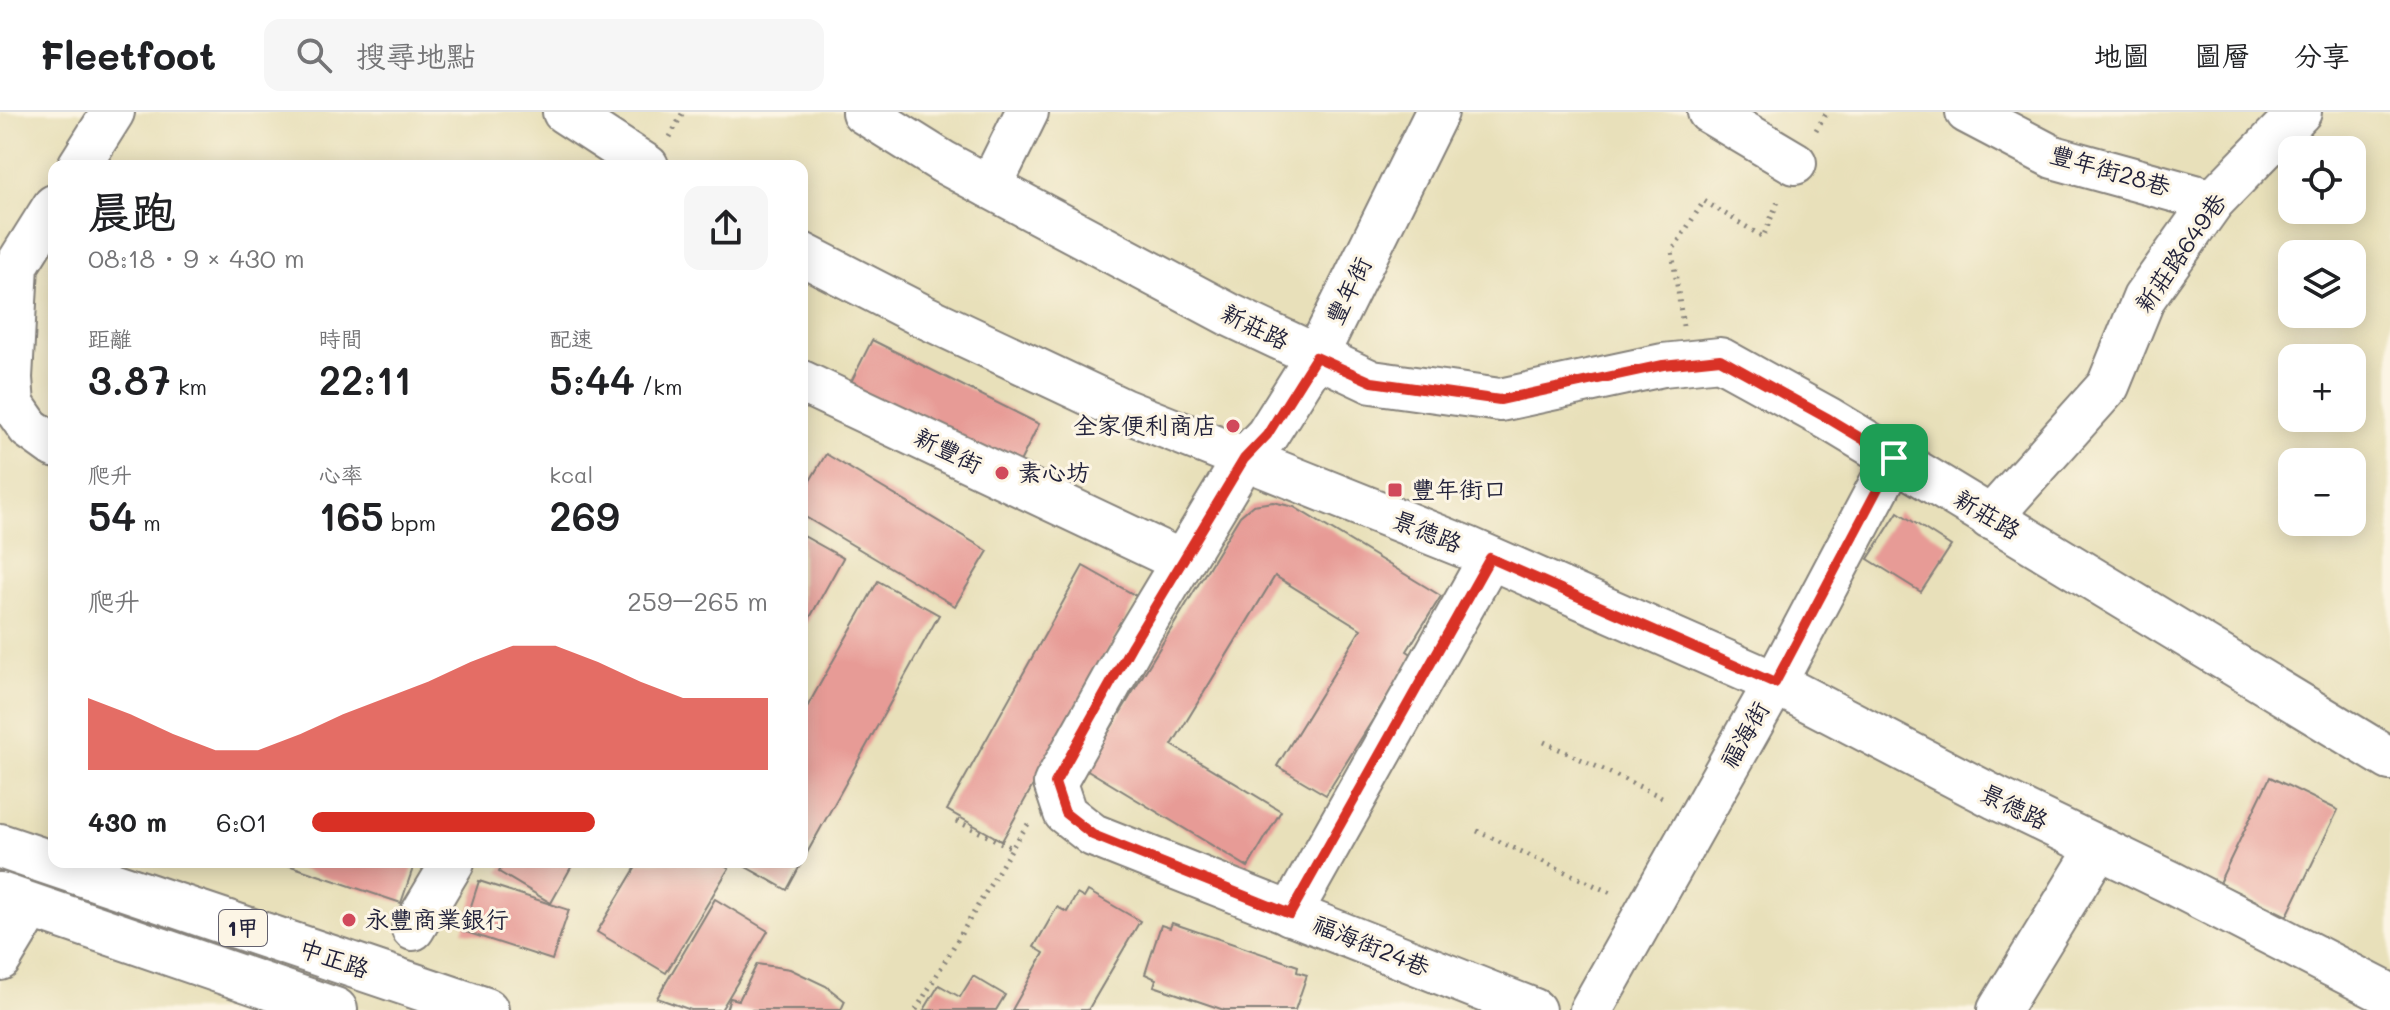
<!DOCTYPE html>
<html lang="zh-TW">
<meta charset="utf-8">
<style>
:root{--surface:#fff;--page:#f6f6f6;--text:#202124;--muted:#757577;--line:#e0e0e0;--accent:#d93025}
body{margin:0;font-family:Mali,"LXGW WenKai TC",sans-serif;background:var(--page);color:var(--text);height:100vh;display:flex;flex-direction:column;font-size:30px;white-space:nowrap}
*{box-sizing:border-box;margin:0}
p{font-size:26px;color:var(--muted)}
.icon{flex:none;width:44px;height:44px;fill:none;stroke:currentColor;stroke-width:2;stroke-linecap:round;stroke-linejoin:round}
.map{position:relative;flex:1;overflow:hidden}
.details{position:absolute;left:48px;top:48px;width:760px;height:708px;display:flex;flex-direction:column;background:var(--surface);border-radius:16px;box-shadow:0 4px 20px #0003}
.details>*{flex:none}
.fabs{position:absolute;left:2278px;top:24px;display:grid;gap:16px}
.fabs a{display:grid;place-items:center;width:88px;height:88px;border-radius:16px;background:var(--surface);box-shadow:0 4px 20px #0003;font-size:40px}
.pin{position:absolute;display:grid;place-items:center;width:68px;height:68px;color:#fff;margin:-34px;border-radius:16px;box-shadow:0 4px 12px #0006}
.round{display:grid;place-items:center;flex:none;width:84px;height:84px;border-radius:16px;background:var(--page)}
.head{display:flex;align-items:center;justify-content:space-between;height:136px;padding:0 40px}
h1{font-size:44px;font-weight:600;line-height:60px}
.metrics{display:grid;grid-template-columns:repeat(3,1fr);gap:12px;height:136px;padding:8px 40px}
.metrics div{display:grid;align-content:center}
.metrics b{font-size:40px;font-weight:600}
.metrics small{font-size:22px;font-weight:400}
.metrics p{font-size:22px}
.chart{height:224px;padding:16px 40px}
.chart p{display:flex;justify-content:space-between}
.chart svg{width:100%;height:144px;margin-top:8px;fill:var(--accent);opacity:.7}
ul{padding:0 40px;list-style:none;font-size:26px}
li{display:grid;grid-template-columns:128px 96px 1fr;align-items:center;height:60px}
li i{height:20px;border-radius:10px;background:var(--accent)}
header{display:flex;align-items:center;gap:48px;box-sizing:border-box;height:112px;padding:0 40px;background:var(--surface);border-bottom:2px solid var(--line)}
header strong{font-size:38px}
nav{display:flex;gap:44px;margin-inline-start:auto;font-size:28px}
.search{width:560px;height:72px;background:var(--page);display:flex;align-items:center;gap:20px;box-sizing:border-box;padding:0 28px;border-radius:16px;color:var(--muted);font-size:30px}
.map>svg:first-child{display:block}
.building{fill:#e79b96}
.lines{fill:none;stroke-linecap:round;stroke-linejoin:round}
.minor-casing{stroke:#85817a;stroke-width:46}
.major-casing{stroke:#85817a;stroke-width:48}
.path{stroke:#85817a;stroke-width:5;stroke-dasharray:2 6;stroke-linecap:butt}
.minor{stroke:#fff;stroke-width:42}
.major{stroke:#fff;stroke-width:44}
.route-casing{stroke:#fff;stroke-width:16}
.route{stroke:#d93025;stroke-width:10}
.poi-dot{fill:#d1495b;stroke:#fcf5e5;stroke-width:3}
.labels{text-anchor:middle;stroke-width:6;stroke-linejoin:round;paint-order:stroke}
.shield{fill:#fcf5e5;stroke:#63616e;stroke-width:2}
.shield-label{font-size:22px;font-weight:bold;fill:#22223b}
.street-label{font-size:24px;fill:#22223b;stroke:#fcf5e5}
.poi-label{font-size:24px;fill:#22223b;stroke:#fcf5e5;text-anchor:start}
</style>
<header>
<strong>Fleetfoot</strong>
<div class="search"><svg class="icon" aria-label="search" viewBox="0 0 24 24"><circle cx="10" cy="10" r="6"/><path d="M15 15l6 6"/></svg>搜尋地點</div>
<nav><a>地圖</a><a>圖層</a><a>分享</a></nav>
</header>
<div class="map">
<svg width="2390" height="898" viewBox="0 0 2390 898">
<rect width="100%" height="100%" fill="#fcf5e5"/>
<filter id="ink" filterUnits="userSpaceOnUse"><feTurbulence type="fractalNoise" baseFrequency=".0125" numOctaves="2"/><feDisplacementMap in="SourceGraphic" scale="16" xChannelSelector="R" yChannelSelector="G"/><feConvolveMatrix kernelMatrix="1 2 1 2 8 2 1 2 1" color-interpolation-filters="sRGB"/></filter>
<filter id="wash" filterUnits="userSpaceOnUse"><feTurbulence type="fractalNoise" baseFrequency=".006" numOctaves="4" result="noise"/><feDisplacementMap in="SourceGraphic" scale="32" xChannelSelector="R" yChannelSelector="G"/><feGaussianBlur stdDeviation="1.8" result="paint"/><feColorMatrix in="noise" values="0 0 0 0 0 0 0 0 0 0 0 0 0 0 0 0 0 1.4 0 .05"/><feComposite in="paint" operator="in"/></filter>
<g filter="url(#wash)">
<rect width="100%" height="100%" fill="#e8e0ba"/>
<g id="blocks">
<g class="building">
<path d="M872,228L1039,312L1014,362L847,278Z"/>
<path d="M826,342L988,439L955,494L802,403V382Z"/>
<path d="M1273,390L1294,395L1441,484L1407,539L1413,543L1326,683L1277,654L1361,517L1275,464L1172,633L1281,699L1248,755L1086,657L1240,404L1253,393Z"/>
<path d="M1898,400L1951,434L1921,480L1868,447Z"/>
<path d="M802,423L843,446L802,520Z"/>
<path d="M1083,454L1138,485L1002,729L947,698Z"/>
<path d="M878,469L939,503L802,750V604Z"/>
<path d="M2270,665L2338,698L2287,804L2219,771Z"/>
<path d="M279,750H415L401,791Z"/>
<path d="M505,750H574L551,791L499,760Z"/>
<path d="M639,750H719L729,756L666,861L597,820Z"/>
<path d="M737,750H802L787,778Z"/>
<path d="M479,769L569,798L552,848L463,819Z"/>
<path d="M1088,779L1140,809L1088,898H1012L1044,841L1034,835L1057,795L1067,800L1077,782L1084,786Z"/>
<path d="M715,787L768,819L721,898H691L657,886Z"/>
<path d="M1172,811L1298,854L1297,860L1307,863L1295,898H1224L1154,874L1156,867L1145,862L1161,813L1170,816Z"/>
<path d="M757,852L790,857L826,874L845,889L841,898H726L730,886L739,888Z"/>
<path d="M973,864L1005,883L996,898H924L939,873L960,885Z"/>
</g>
</g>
</g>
<g filter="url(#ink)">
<use href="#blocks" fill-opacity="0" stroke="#85817a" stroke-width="2"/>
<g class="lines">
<defs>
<g id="minor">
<path d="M564,0L647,54"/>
<path d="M863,0L943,50L1230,203L1372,270L1500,288L1663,253L1720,247L1829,307L2390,647"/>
<path d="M1437,0L1316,245L1267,323L1244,347L1132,533L1055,671L1065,701L1093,723L1534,898"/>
<path d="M1709,0L1795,51"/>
<path d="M1967,0L2053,45L2213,89"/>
<path d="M79,54L113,0"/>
<path d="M990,75L1027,0"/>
<path d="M54,94L17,153L11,266L13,293L29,316L54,334"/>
<path d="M802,142L919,202L1123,298L1468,436L1775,571L1996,686L2170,770L2390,883"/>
<path d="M802,270L1181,449"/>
<path d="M1990,406L2108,274L2144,186L2213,89L2300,0"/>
<path d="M1290,802L1490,446"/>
<path d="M413,817L453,750"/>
<path d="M0,847L32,794"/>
<path d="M1591,898L1775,571L1894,346"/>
<path d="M1999,898L2098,736"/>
</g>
<g id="major">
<path d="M0,734L486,898"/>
<path d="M0,783L335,898"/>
</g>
</defs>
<use href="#minor" class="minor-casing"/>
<use href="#major" class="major-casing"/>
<g class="path">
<path d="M1816,18L1827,0"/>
<path d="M670,25L683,0"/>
<path d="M1683,214L1672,139L1704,89L1763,125L1779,87"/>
<path d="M1544,630L1666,687"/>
<path d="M957,709L1012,736L1028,712"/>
<path d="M1477,719L1613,782"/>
<path d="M916,898L1012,736"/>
</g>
<use href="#minor" class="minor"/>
<use href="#major" class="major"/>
</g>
</g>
<g class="lines" filter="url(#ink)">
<defs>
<path id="route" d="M1316,245L1372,270L1500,288L1663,253L1720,247L1829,307L1894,346L1775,571L1490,446L1290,802L1093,723L1065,701L1055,671L1132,533L1244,347L1267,323Z"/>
</defs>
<use href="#route" class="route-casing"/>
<use href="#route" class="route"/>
</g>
<g class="poi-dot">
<circle cx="1233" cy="314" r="8"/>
<circle cx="1002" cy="361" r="8"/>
<rect x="1387" y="370" width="16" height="16" rx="4"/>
<circle cx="349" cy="808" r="8"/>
</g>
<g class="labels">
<rect class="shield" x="219" y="798" width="48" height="36" rx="6"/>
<g class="shield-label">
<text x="243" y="824">1甲</text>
</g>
<g class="street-label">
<text transform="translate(2110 59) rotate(16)" y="8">豐年街28巷</text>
<text transform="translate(2181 141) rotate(-55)" y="8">新莊路649巷</text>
<text transform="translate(1349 179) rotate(-64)" y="8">豐年街</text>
<text transform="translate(1255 215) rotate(26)" y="8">新莊路</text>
<text transform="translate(948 339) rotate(26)" y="8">新豐街</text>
<text transform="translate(1987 403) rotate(31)" y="8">新莊路</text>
<text transform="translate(1427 420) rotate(22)" y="8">景德路</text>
<text transform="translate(1745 623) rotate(-60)" y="8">福海街</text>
<text transform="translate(2014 695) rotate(26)" y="8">景德路</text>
<text transform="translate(1371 834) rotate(22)" y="8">福海街24巷</text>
<text transform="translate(334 847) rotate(19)" y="8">中正路</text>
</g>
<g class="poi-label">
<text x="1217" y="322" text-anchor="end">全家便利商店</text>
<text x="1018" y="369">素心坊</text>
<text x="1411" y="386">豐年街口</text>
<text x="365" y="816">永豐商業銀行</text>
</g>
</g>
</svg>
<div class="fabs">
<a><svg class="icon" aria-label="locate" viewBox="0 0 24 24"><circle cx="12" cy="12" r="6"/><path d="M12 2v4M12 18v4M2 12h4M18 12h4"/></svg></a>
<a><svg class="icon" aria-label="layers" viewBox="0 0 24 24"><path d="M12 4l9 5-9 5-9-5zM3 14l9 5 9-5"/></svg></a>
<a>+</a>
<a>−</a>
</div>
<div class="pin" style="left:1894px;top:346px;background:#1e9e55"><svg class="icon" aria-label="arrive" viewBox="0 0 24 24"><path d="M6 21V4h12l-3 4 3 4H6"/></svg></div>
<section class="details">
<div class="head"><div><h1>晨跑</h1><p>08:18 · 9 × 430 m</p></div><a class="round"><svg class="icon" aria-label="share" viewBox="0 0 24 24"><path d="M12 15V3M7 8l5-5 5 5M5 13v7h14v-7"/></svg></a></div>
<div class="metrics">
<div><p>距離</p><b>3.87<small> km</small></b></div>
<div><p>時間</p><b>22:11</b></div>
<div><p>配速</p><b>5:44<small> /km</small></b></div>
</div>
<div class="metrics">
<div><p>爬升</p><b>54<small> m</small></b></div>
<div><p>心率</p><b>165<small> bpm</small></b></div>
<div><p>kcal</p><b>269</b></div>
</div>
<div class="chart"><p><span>爬升</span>259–265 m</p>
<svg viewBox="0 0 160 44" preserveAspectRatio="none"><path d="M0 44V22L10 27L20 33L30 38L40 38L50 33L60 27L70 22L80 17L90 11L100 6L110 6L120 11L130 17L140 22L150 22L160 22V44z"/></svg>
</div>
<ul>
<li><b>430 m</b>6:01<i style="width:62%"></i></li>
</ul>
</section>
</div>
